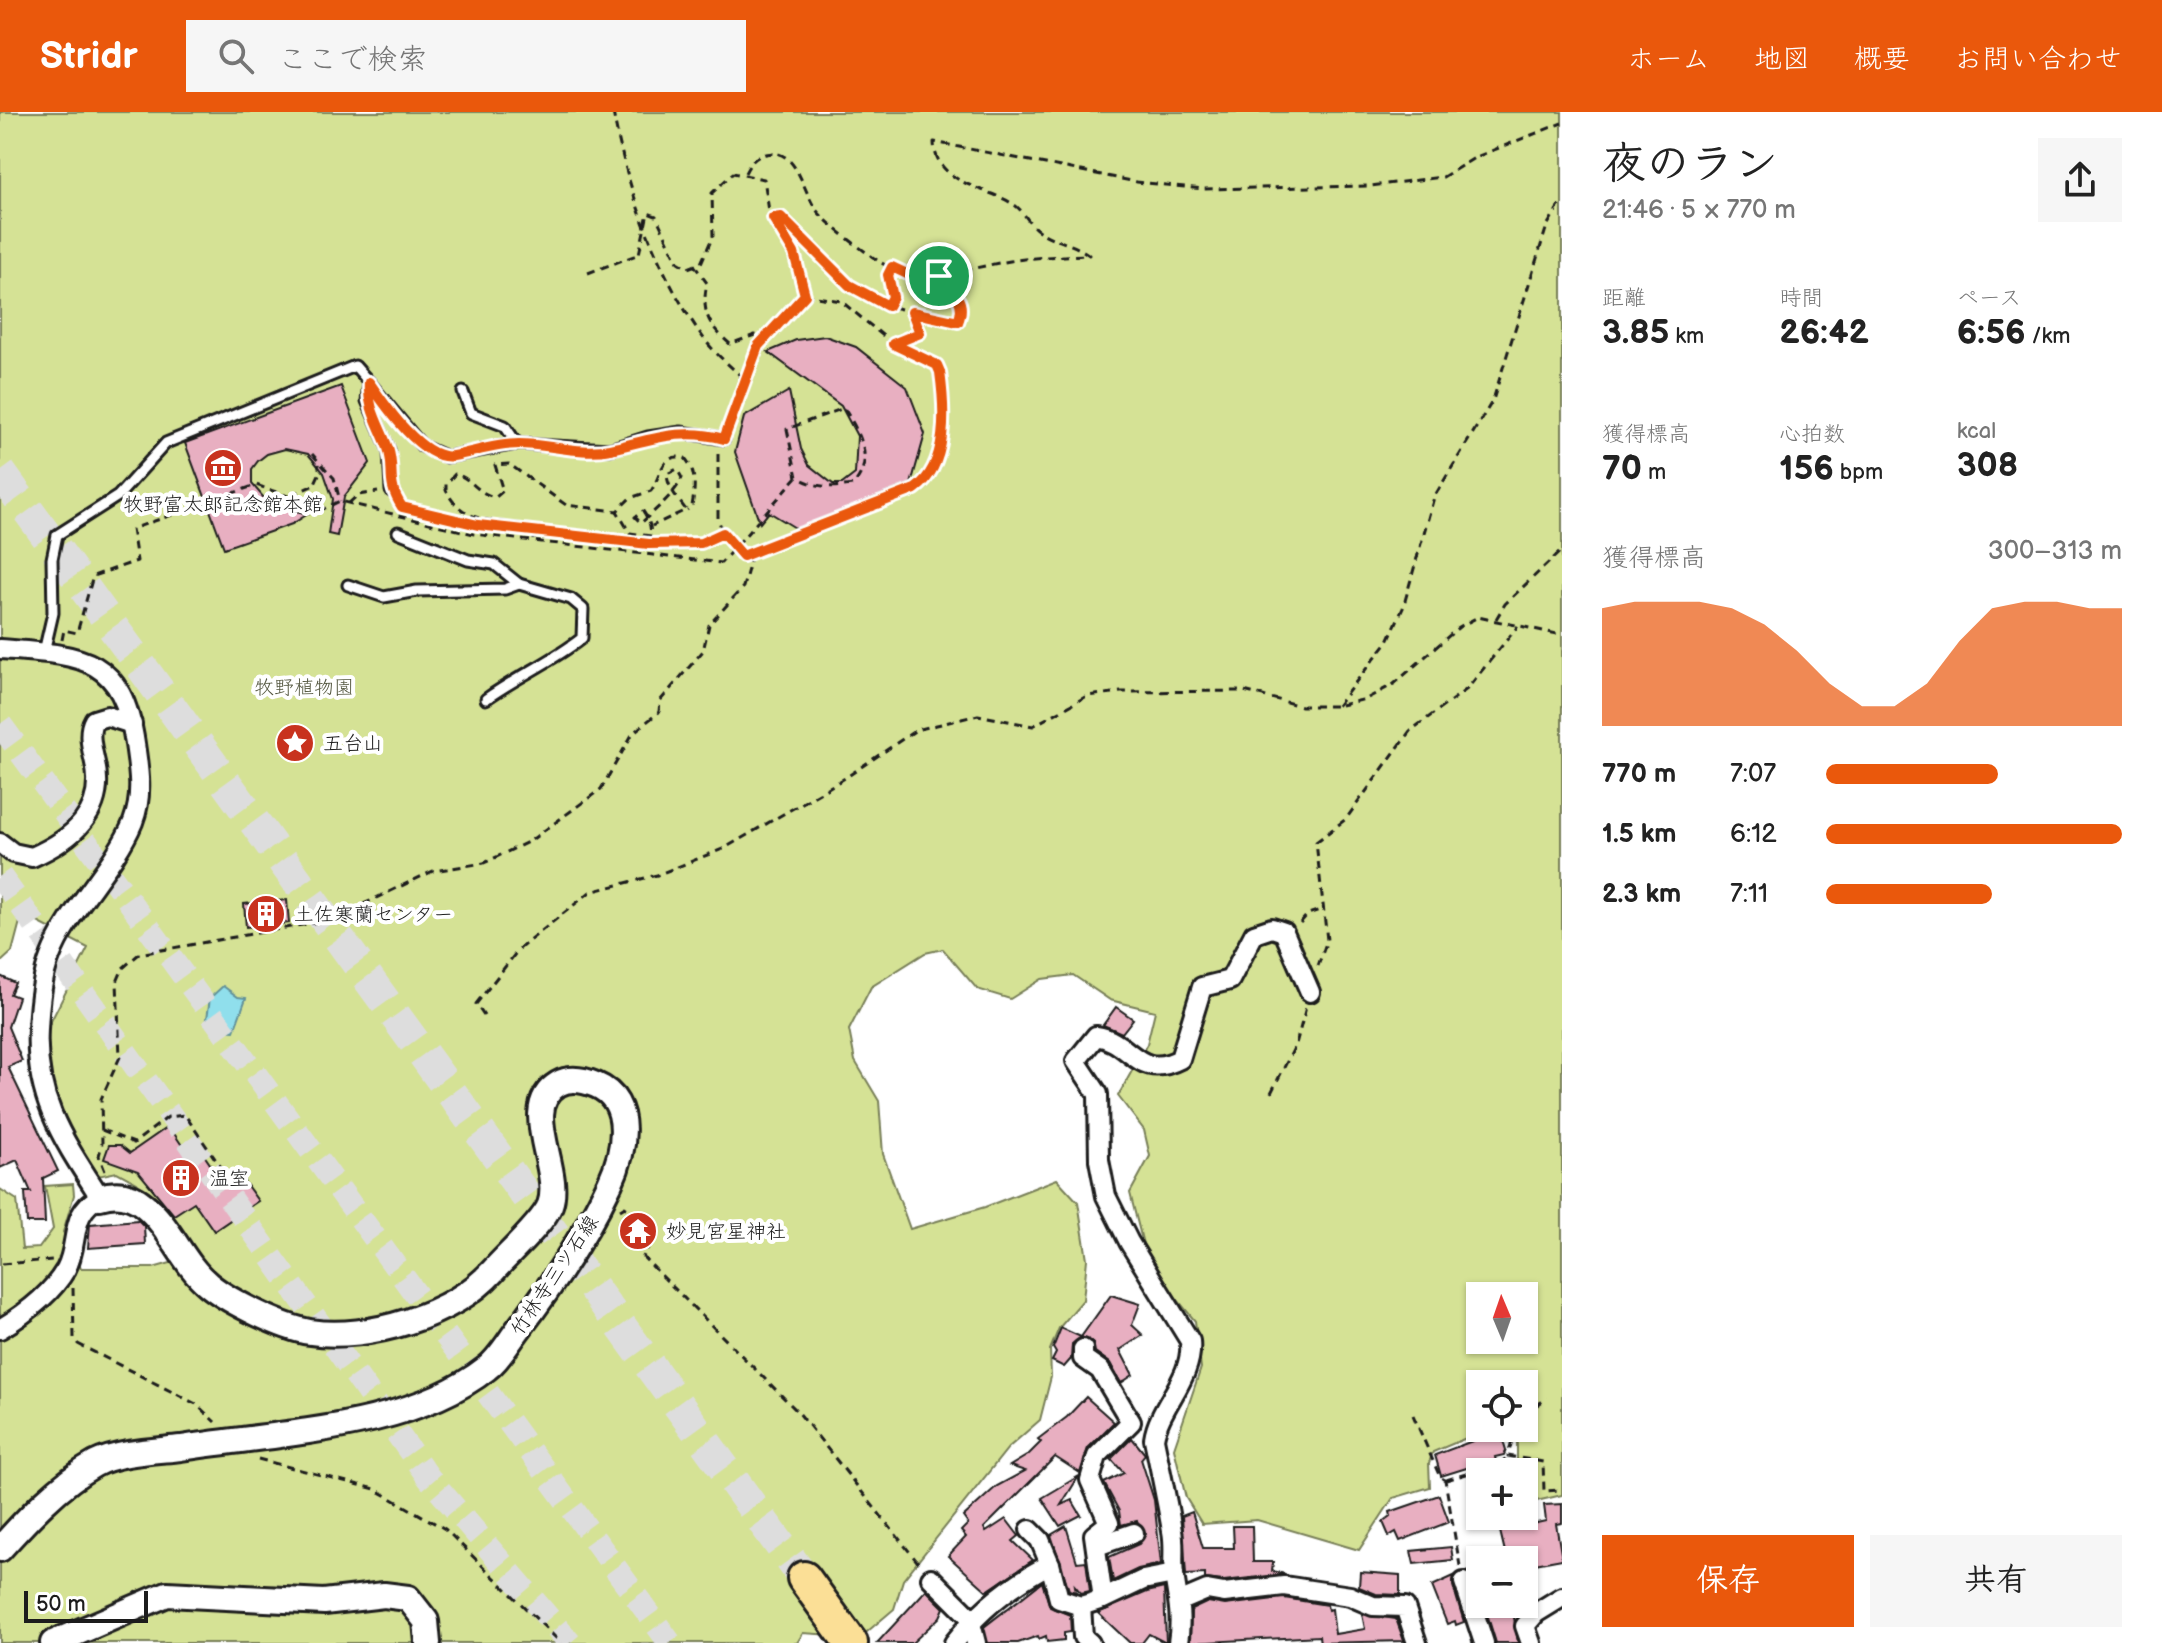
<!DOCTYPE html>
<html lang="ja">
<meta charset="utf-8">
<style>
:root{--surface:#fff;--page:#f6f6f6;--text:#222;--muted:#767676;--accent:#ea580c}
body{margin:0;font-family:"Balsamiq Sans","Klee One",sans-serif;background:var(--page);color:var(--text);height:100vh;display:flex;flex-direction:column;font-size:30px;white-space:nowrap}
*{box-sizing:border-box;margin:0}
p{font-size:26px;color:var(--muted)}
.icon{flex:none;width:44px;height:44px;fill:none;stroke:currentColor;stroke-width:2;stroke-linecap:round;stroke-linejoin:round}
.map{position:relative;flex:1;overflow:hidden}
.side{display:flex;flex-direction:column;background:var(--surface);width:600px}
.side>*{flex:none}
.needle{width:52px;rotate:358deg}
.buttons{position:absolute;left:1466px;top:1170px;display:grid;gap:16px}
.buttons a{display:grid;place-items:center;width:72px;height:72px;border-radius:0px;background:var(--surface);box-shadow:0 2px 6px #0004;font-size:40px}
.scale{position:absolute;left:24px;bottom:20px;width:124px;box-sizing:border-box;padding-left:8px;border:4px solid #1c1c1c;border-top:0;font-size:22px;line-height:28px;white-space:nowrap;color:#1c1c1c;-webkit-text-stroke:6px #fff;paint-order:stroke}
.pin{position:absolute;display:grid;place-items:center;width:68px;height:68px;color:#fff;margin:-34px;border:4px solid #fff;border-radius:50%;box-shadow:0 2px 8px #0007}
.round{display:grid;place-items:center;flex:none;width:84px;height:84px;border-radius:0px;background:var(--page)}
.overview{display:flex;align-items:center;justify-content:space-between;height:136px;padding:0 40px}
h1{font-size:44px;font-weight:600;line-height:60px}
.metrics{display:grid;grid-template-columns:repeat(3,1fr);gap:12px;height:136px;padding:8px 40px}
.metrics div{display:grid;align-content:center}
.metrics b{font-size:34px;font-weight:600}
.metrics small{font-size:22px;font-weight:400}
.metrics p{font-size:22px}
.chart{height:224px;padding:16px 40px}
.chart p{display:flex;justify-content:space-between}
.chart svg{width:100%;height:144px;margin-top:8px;fill:var(--accent);opacity:.7}
.button{display:flex;gap:16px;margin-top:auto;padding:16px 40px}
.button a{flex:1;height:92px;border-radius:0px;background:var(--accent);color:#fff;font-size:32px;font-weight:600;line-height:92px;text-align:center}
.button a+a{background:var(--page);color:var(--text)}
ul{padding:0 40px;list-style:none;font-size:26px}
li{display:grid;grid-template-columns:128px 96px 1fr;align-items:center;height:60px}
li i{height:20px;border-radius:10px;background:var(--accent)}
header{display:flex;align-items:center;gap:48px;box-sizing:border-box;height:112px;padding:0 40px;background:var(--accent);color:#fff}
header strong{font-size:38px}
nav{display:flex;gap:44px;margin-inline-start:auto;font-size:28px}
.search{width:560px;height:72px;background:var(--page);display:flex;align-items:center;gap:20px;box-sizing:border-box;padding:0 28px;border-radius:0px;color:var(--muted);font-size:30px}
main{display:flex;flex:1;min-height:0}
.map>svg:first-child{display:block}
.green{fill:#d5e295;stroke:#787f58;stroke-width:2;fill-rule:evenodd}
.water{fill:#90dfec;stroke:#629199;stroke-width:2}
.building{fill:#e8afc1;stroke:#1c1c1c;stroke-width:2}
.lines{fill:none;stroke-linecap:round;stroke-linejoin:round}
.secondary-tunnel{stroke:#ddd;stroke-width:24;stroke-dasharray:24 12;stroke-linecap:butt}
.highway-tunnel{stroke:#ddd;stroke-width:32;stroke-dasharray:32 16;stroke-linecap:butt}
.lane-casing{stroke:#1c1c1c;stroke-width:15}
.street-casing{stroke:#1c1c1c;stroke-width:24}
.secondary-casing{stroke:#1c1c1c;stroke-width:30}
.highway-casing{stroke:#1c1c1c;stroke-width:38}
.path{stroke:#1c1c1c;stroke-width:3;stroke-dasharray:8 6;stroke-linecap:butt}
.lane{stroke:#fff;stroke-width:9}
.street{stroke:#fff;stroke-width:18}
.secondary{stroke:#fff;stroke-width:24}
.highway{stroke:#fbdf96;stroke-width:32}
.route-casing{stroke:#fff;stroke-width:16}
.route{stroke:#ea580c;stroke-width:10}
.labels{text-anchor:middle;stroke-width:8;stroke-linejoin:round;paint-order:stroke}
.poi-label{font-size:20px;fill:#1c1c1c;stroke:#fff;text-anchor:start}
.park-label{font-size:20px;fill:#545740;stroke:#fff}
.street-label{font-size:20px;fill:#1c1c1c;stroke:#fff}
</style>
<header>
<strong>Stridr</strong>
<div class="search"><svg class="icon" aria-label="search" viewBox="0 0 24 24"><circle cx="10" cy="10" r="6"/><path d="M15 15l6 6"/></svg>ここで検索</div>
<nav><a>ホーム</a><a>地図</a><a>概要</a><a>お問い合わせ</a></nav>
</header>
<main>
<div class="map">
<svg width="1562" height="1531" viewBox="0 0 1562 1531">
<rect width="100%" height="100%" fill="#fff"/>
<filter id="ink" filterUnits="userSpaceOnUse"><feTurbulence type="fractalNoise" baseFrequency=".0125" numOctaves="2"/><feDisplacementMap in="SourceGraphic" scale="16" xChannelSelector="R" yChannelSelector="G"/><feConvolveMatrix kernelMatrix="1 2 1 2 8 2 1 2 1" color-interpolation-filters="sRGB"/></filter>
<g filter="url(#ink)">
<path class="green" d="M0,0H1562V1383L1528,1391L1524,1383V1360H1517V1326L1492,1316H1524V1272H1480V1316H1490L1433,1340L1429,1351L1430,1375L1393,1386L1359,1438L1257,1408L1202,1412L1186,1386L1174,1336L1201,1256L1195,1209L1168,1176L1145,1140L1130,1081L1150,1044L1144,1018L1118,984L1147,932L1155,899L1110,888L1073,863L1042,867L1010,887L977,877L943,837L925,841L871,875L849,918L855,949L879,989L883,1042L910,1117L985,1095L1057,1067L1078,1090L1087,1147L1083,1188L1059,1216L1050,1238L1051,1265L1040,1308L1008,1336L903,1468L894,1497L861,1525L803,1521L797,1531H0V1077L17,1088L22,1137L39,1136L53,1117L45,1074L73,1072L74,1083L63,1120L73,1134L81,1156H153L192,1145L137,1071L117,1060L98,1064L75,1031L43,968L47,917L88,836L22,802L12,840L0,851ZM1480,1184H1524V1228H1480Z"/>
<path class="water" d="M223,874L238,885L246,886L234,919L214,918L206,913L210,886Z"/>
<g class="building">
<path d="M825,224L856,235L907,275L925,322L911,372L797,417L769,400L760,411L735,340L744,305L789,279L801,337L809,353L833,372H842L855,362L857,324L841,294L768,240L796,228Z"/>
<path d="M341,274L370,351L344,385L337,424L328,422L333,387L324,361L308,342L285,337L267,342L258,349L252,357V372L269,392L308,402L292,412L224,436L185,331Z"/>
<path d="M287,788L289,811L246,815L244,792Z"/>
<path d="M0,864L15,871L10,882L18,885L8,915L22,949L8,955L58,1059L43,1066L45,1111H27L25,1080H31L17,1048L0,1056Z"/>
<path d="M1116,895L1133,907L1122,921L1103,913Z"/>
<path d="M169,1014L189,1044L200,1037L223,1071L238,1061L258,1089L214,1119L194,1090L174,1103L138,1059L104,1047L109,1033H120L130,1041Z"/>
<path d="M138,1108L144,1114L145,1132L88,1136L90,1112Z"/>
<path d="M637,1111L653,1124L637,1138L626,1121Z"/>
<path d="M1111,1183L1140,1192L1132,1213L1143,1223L1120,1238L1133,1263L1121,1271L1110,1251L1095,1240L1093,1230L1081,1225Z"/>
<path d="M1061,1216L1081,1225L1072,1232L1071,1247L1064,1255L1052,1249L1056,1241L1053,1236Z"/>
<path d="M1086,1285L1114,1310L1088,1336L1080,1361L1055,1345L984,1416L986,1420L1006,1407L1019,1424L1013,1429L1033,1448L987,1479L948,1444L966,1425L961,1419L968,1412L963,1405L997,1374L1025,1359L1010,1354L1028,1343L1041,1330L1038,1327L1067,1305Z"/>
<path d="M1491,1322V1326L1502,1325L1506,1338L1504,1343L1495,1345L1498,1358L1494,1359L1489,1349L1441,1364L1435,1343Z"/>
<path d="M1132,1326L1145,1342L1141,1347L1154,1388L1161,1452L1138,1457L1113,1469L1109,1445L1139,1432L1146,1422L1137,1409L1121,1413L1119,1399L1104,1371L1124,1361L1111,1347Z"/>
<path d="M1079,1364L1061,1393L1072,1388L1081,1403L1060,1414L1042,1386Z"/>
<path d="M1439,1383L1449,1410L1400,1429L1396,1420L1389,1424L1383,1410L1391,1404L1390,1400Z"/>
<path d="M1562,1392V1411L1556,1412L1562,1447L1524,1454V1448H1487L1505,1440L1500,1419L1546,1409L1544,1393Z"/>
<path d="M1192,1400L1203,1436H1234L1233,1414H1252L1253,1450H1273L1272,1459L1285,1462L1224,1469L1205,1467V1462L1186,1463L1182,1404Z"/>
<path d="M1066,1414L1077,1450L1086,1449L1090,1479L1081,1481L1075,1474L1076,1480L1069,1478L1051,1423Z"/>
<path d="M1451,1435L1453,1448L1414,1452L1411,1439Z"/>
<path d="M1360,1460L1400,1463V1483L1376,1482L1359,1475Z"/>
<path d="M1454,1464L1453,1474L1464,1510L1456,1513L1455,1509L1447,1512L1432,1474Z"/>
<path d="M1042,1470L1050,1495L1070,1503L1071,1520L1064,1521V1528L1047,1530L1046,1524L1039,1527L1038,1524L1018,1531H988L984,1515Z"/>
<path d="M1164,1476L1166,1531L1149,1522L1142,1531H1130L1098,1501L1147,1480Z"/>
<path d="M926,1478L944,1496L940,1505L912,1531H877Z"/>
<path d="M1284,1486L1327,1493L1328,1498L1332,1497L1335,1522L1365,1517L1362,1502L1396,1507L1404,1529L1320,1531L1319,1524L1190,1531L1191,1498L1208,1490L1225,1493Z"/>
<path d="M1484,1492H1512L1518,1531H1496Z"/>
</g>
<g class="lines">
<g class="secondary-tunnel">
<path d="M0,612L670,1531"/>
<path d="M0,764L429,1366L570,1531"/>
</g>
<path class="highway-tunnel" d="M0,360L804,1466"/>
<defs>
<g id="lane">
<path d="M369,270L422,334L447,345L517,332L610,337L648,325L681,320L724,327"/>
<path d="M463,280L471,301L505,314L517,332"/>
<path d="M398,420L468,448L494,452L519,472"/>
<path d="M348,473L384,485L417,479L505,477L519,472L571,487L583,497L582,526C552,550 518,564 486,587"/>
<path d="M44,540L53,501L52,447L57,423L118,384L166,331L355,254L369,270L367,289L389,338L391,379"/>
</g>
<g id="street">
<path d="M0,537C80,543 122,542 135,632C139,659 143,684 133,710C114,756 67,799 50,845C42,865 39,896 38,917C34,987 64,1029 100,1085C68,1101 80,1131 66,1157C51,1183 25,1202 0,1217"/>
<path d="M0,731L13,741L32,745C73,727 106,700 95,651C92,637 87,620 94,608L107,604L132,612"/>
<path d="M1030,1418L1040,1428L1050,1452"/>
<path d="M1097,1434L1134,1421"/>
<path d="M931,1466L969,1504L976,1531"/>
<path d="M1464,1470L1484,1531"/>
<path d="M1103,1487L1143,1468L1174,1462"/>
<path d="M1181,1489L1207,1478L1224,1481L1284,1474L1350,1484L1373,1494L1405,1495L1417,1531"/>
<path d="M1081,1494L1103,1487L1094,1423L1109,1411L1090,1368L1097,1344L1131,1310L1100,1258L1083,1246V1237"/>
<path d="M954,1531C980,1497 1012,1472 1050,1452L1059,1487L1081,1494L1083,1525L1090,1531"/>
<path d="M1178,1531C1182,1506 1178,1487 1174,1463C1172,1448 1175,1433 1172,1419C1167,1388 1160,1357 1154,1327C1159,1293 1194,1266 1190,1229L1129,1130L1106,1084L1099,1048L1098,982L1076,949L1096,924C1132,929 1137,969 1180,947L1202,875L1230,868L1254,822L1272,816L1284,820L1310,880"/>
<path d="M1531,1531L1525,1514L1536,1501L1562,1485"/>
</g>
<g id="secondary">
<path d="M0,1437C27,1407 59,1372 95,1352C118,1340 155,1339 181,1336C276,1321 409,1318 487,1256C499,1247 508,1231 517,1219C553,1172 585,1124 610,1071C624,1041 635,989 596,973C584,968 570,965 558,972C518,996 563,1058 550,1093C543,1111 507,1143 493,1159C453,1203 368,1229 310,1220C283,1216 230,1190 209,1173C182,1151 171,1115 144,1093C131,1082 116,1080 100,1085"/>
<path d="M53,1531L167,1482L324,1490L384,1483L408,1486L426,1509L428,1531"/>
</g>
<path id="highway" d="M804,1466L851,1531"/>
</defs>
<use href="#lane" class="lane-casing"/>
<use href="#street" class="street-casing"/>
<use href="#secondary" class="secondary-casing"/>
<use href="#highway" class="highway-casing"/>
<g class="path">
<path d="M613,0C627,78 658,164 705,228C716,243 732,255 745,268"/>
<path d="M745,61C750,51 755,44 766,42C798,34 803,83 818,100C830,114 865,140 880,150C922,176 965,156 1010,149C1036,145 1062,144 1089,143C1074,131 1055,130 1039,119C1028,112 1024,98 1013,92C986,75 935,72 934,30L1137,70L1203,77L1370,74L1443,65L1476,45L1562,11"/>
<path d="M773,106L781,105L788,110L849,173L888,194L958,210L961,192L951,177L938,170L939,164"/>
<path d="M694,153L707,171C701,200 708,213 730,232L755,223L766,224"/>
<path d="M588,161L639,142L648,101L656,104L678,150L688,156L701,151L713,124L712,81L733,61L764,67L769,99L794,141L805,183"/>
<path d="M888,194L893,185L888,163L892,155"/>
<path d="M893,232L920,221L912,200"/>
<path d="M728,314L758,234L805,183L841,189L893,232L937,253L940,260C945,297 949,353 915,377L743,444"/>
<path d="M312,342L334,366L340,389"/>
<path d="M292,383L314,373L320,360L318,352"/>
<path d="M399,390L402,395L478,413L649,432L701,431L723,421"/>
<path d="M349,391L358,383L378,380"/>
<path d="M651,424L630,421L617,399L630,386L651,379C661,364 661,340 685,346C697,360 695,377 692,394L687,398"/>
<path d="M534,428L535,415C501,407 464,415 446,378V372L455,362C472,366 478,383 496,385L503,379L495,353L509,352L566,393L617,399"/>
<path d="M649,432C652,418 651,411 643,399L635,405L641,411C654,399 675,382 682,366L677,357L667,362C667,375 679,388 686,398L652,414"/>
<path d="M1496,507L1505,492L1562,438"/>
<path d="M62,528L64,518L77,521L93,464L137,449L132,417L256,373L314,393L317,400L340,389L474,422L721,451L797,365C817,376 830,376 853,373C876,347 859,321 844,296L787,317L797,365"/>
<path d="M1337,594L1388,529L1403,496L1434,385L1493,288L1547,114L1562,89"/>
<path d="M1300,811L1308,802L1323,797"/>
<path d="M1318,854L1327,828L1316,730L1346,707L1410,619L1467,577L1518,514"/>
<path d="M484,904L476,892L519,837L590,780L657,763L725,736L845,666L916,618L978,603L1033,614L1087,584L1121,580L1244,579L1301,594H1337L1366,587L1394,572L1459,515L1478,505L1562,523"/>
<path d="M1271,981L1296,932L1306,895"/>
<path d="M102,1018L134,1031L168,1005L185,1003L227,1064"/>
<path d="M105,1059L99,1044L102,1031L101,987L120,945L117,870L123,856L139,842L330,808L433,759L484,751L530,729L601,677L633,621L659,600L660,589L703,539L709,513L743,475L750,450L723,421L718,407V340"/>
<path d="M620,1098L625,1095L655,1122L643,1145L799,1301L920,1453"/>
<path d="M2,1152L52,1148"/>
<path d="M73,1176L74,1226L78,1232L196,1292L215,1310"/>
<path d="M1524,1302L1547,1286"/>
<path d="M1413,1303L1440,1365L1445,1368L1460,1454"/>
<path d="M1501,1316L1513,1319"/>
<path d="M1515,1316L1508,1344L1543,1350L1544,1379L1562,1378"/>
<path d="M258,1347L375,1377L445,1417L561,1531"/>
<path d="M1446,1368L1500,1352L1508,1344"/>
</g>
<use href="#lane" class="lane"/>
<use href="#street" class="street"/>
<use href="#secondary" class="secondary"/>
<use href="#highway" class="highway"/>
</g>
</g>
<g class="lines" filter="url(#ink)">
<defs>
<path id="route" d="M781,105L849,173L888,194L893,185L888,163L892,155L907,162L939,164L938,170C954,181 967,188 958,210L912,200L920,221L893,232L937,253L940,260C945,297 949,353 915,377L743,444L723,421L701,431L649,432L478,413L402,395C385,369 396,360 388,336C379,312 367,296 369,270C384,292 423,350 453,344C475,340 495,332 519,332C548,332 582,343 610,337C651,328 682,315 724,327L758,234L805,183L794,141L773,106Z"/>
</defs>
<use href="#route" class="route-casing"/>
<use href="#route" class="route"/>
</g>
<defs>
<symbol id="museum-disc" viewBox="-11 -11 22 22"><circle r="9.5" fill="#c8321e" stroke="#fff"/><path d="M0-6L6-3V-2H-6V-3ZM-5-1h2V3h-2ZM-1-1h2V3h-2ZM3-1h2V3H3ZM-6 4H6V6H-6Z" fill="#fff"/></symbol>
<symbol id="sight-disc" viewBox="-11 -11 22 22"><circle r="9.5" fill="#c8321e" stroke="#fff"/><path d="M0-6L1.8-2.2L6-1.7L2.9 1.2L3.7 5.4L0 3.3L-3.7 5.4L-2.9 1.2L-6-1.7L-1.8-2.2Z" fill="#fff"/></symbol>
<symbol id="building-disc" viewBox="-11 -11 22 22"><circle r="9.5" fill="#c8321e" stroke="#fff"/><path d="M-4-6H4V6H1V3H-1V6H-4ZM-2.5-4.3h1.7v1.8h-1.7ZM.8-4.3h1.7v1.8H.8ZM-2.5-1h1.7V.8h-1.7ZM.8-1h1.7V.8H.8Z" fill="#fff"/></symbol>
<symbol id="temple-disc" viewBox="-11 -11 22 22"><circle r="9.5" fill="#c8321e" stroke="#fff"/><path d="M0-6L5-2H3V0L6.5 2.5H4V6H1.5V3h-3V6H-4V2.5H-6.5L-3 0V-2H-5Z" fill="#fff"/></symbol>
</defs>
<g fill-rule="evenodd">
<use href="#museum-disc" x="201" y="334" width="44" height="44"/>
<use href="#sight-disc" x="273" y="609" width="44" height="44"/>
<use href="#building-disc" x="244" y="780" width="44" height="44"/>
<use href="#building-disc" x="159" y="1044" width="44" height="44"/>
<use href="#temple-disc" x="616" y="1097" width="44" height="44"/>
</g>
<g class="labels">
<g class="poi-label">
<text x="223" y="399" text-anchor="middle">牧野富太郎記念館本館</text>
<text x="323" y="638">五台山</text>
<text x="294" y="809">土佐寒蘭センター</text>
<text x="209" y="1073">温室</text>
<text x="666" y="1126">妙見宮星神社</text>
</g>
<g class="park-label">
<text x="304" y="582">牧野植物園</text>
</g>
<g class="street-label">
<text transform="translate(554 1163) rotate(-56)" y="7">竹林寺三ツ石線</text>
</g>
</g>
</svg>
<div class="buttons">
<a><svg class="needle" viewBox="-14 -14 28 28"><path d="M0-13l5 13h-10z" fill="#e53935"/><path d="M0 13l5-13h-10z" fill="#767676"/></svg></a>
<a><svg class="icon" aria-label="locate" viewBox="0 0 24 24"><circle cx="12" cy="12" r="6"/><path d="M12 2v4M12 18v4M2 12h4M18 12h4"/></svg></a>
<a>+</a>
<a>−</a>
</div>
<div class="scale">50 m</div>
<div class="pin" style="left:939px;top:164px;background:#1e9e55"><svg class="icon" aria-label="arrive" viewBox="0 0 24 24"><path d="M6 21V4h12l-3 4 3 4H6"/></svg></div>
</div>
<section class="side">
<div class="overview"><div><h1>夜のラン</h1><p>21:46 · 5 × 770 m</p></div><a class="round"><svg class="icon" aria-label="share" viewBox="0 0 24 24"><path d="M12 15V3M7 8l5-5 5 5M5 13v7h14v-7"/></svg></a></div>
<div class="metrics">
<div><p>距離</p><b>3.85<small> km</small></b></div>
<div><p>時間</p><b>26:42</b></div>
<div><p>ペース</p><b>6:56<small> /km</small></b></div>
</div>
<div class="metrics">
<div><p>獲得標高</p><b>70<small> m</small></b></div>
<div><p>心拍数</p><b>156<small> bpm</small></b></div>
<div><p>kcal</p><b>308</b></div>
</div>
<div class="chart"><p><span>獲得標高</span>300–313 m</p>
<svg viewBox="0 0 160 44" preserveAspectRatio="none"><path d="M0 44V8L10 6L20 6L30 6L40 8L50 13L60 21L70 31L80 38L90 38L100 31L110 18L120 8L130 6L140 6L150 8L160 8V44z"/></svg>
</div>
<ul>
<li><b>770 m</b>7:07<i style="width:58%"></i></li>
<li><b>1.5 km</b>6:12<i style="width:100%"></i></li>
<li><b>2.3 km</b>7:11<i style="width:56%"></i></li>
</ul>
<div class="button"><a>保存</a><a>共有</a></div>
</section>
</main>
